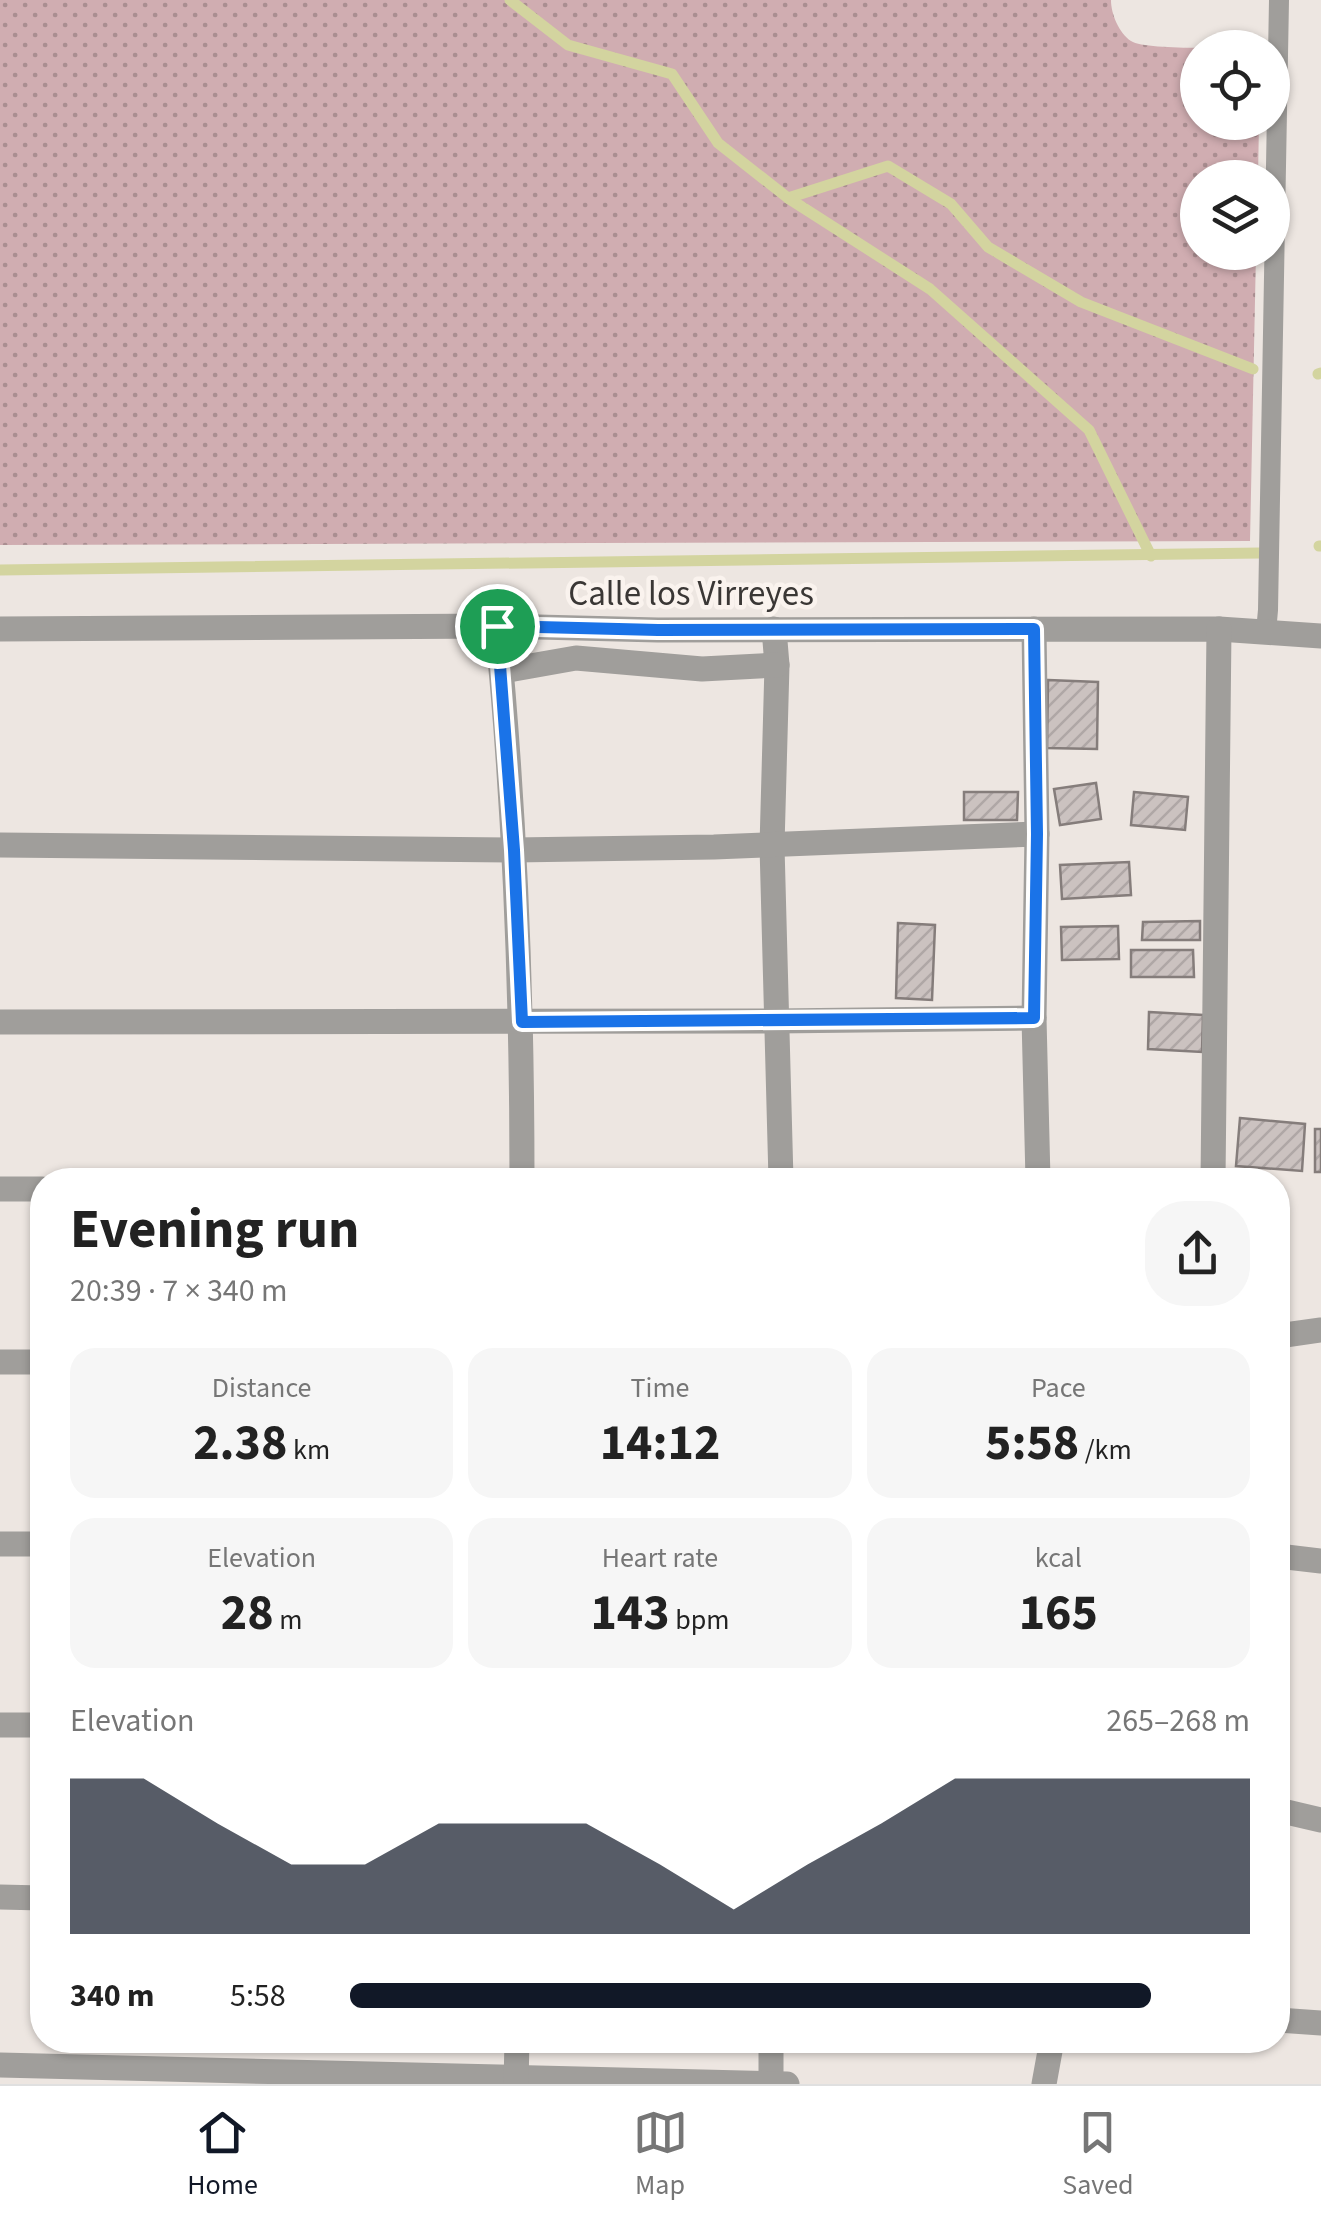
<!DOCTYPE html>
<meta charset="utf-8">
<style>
:root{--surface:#fff;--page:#f6f6f6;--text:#222;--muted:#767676;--line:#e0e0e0;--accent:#111827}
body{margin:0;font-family:"Source Sans 3",sans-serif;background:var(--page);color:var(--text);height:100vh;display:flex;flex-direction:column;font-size:38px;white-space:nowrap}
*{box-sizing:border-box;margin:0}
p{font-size:32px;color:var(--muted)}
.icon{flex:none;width:55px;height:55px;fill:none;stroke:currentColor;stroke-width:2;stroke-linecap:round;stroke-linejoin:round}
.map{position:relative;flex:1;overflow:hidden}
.side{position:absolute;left:30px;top:1168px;width:1260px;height:885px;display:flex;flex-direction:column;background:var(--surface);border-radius:40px;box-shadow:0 2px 8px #0004}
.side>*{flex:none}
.controls{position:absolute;left:1180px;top:30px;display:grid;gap:20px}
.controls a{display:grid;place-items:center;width:110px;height:110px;border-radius:50%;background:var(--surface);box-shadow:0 2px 8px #0004;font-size:50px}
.pin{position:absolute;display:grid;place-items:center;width:85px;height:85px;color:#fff;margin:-42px;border:5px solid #fff;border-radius:50%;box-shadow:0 2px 10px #0007}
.round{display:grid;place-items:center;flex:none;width:105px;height:105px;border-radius:40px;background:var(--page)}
.overview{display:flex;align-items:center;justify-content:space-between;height:170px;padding:0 40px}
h1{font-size:55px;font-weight:700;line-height:75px}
.metrics{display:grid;grid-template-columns:repeat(3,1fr);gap:15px;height:170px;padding:10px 40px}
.metrics div{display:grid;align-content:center;border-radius:25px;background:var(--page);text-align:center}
.metrics b{font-size:50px;font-weight:700}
.metrics small{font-size:28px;font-weight:400}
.metrics p{font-size:28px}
.chart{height:280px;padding:20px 40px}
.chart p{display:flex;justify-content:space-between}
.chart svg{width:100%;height:180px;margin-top:10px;fill:var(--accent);opacity:.7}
ul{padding:0 40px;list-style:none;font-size:32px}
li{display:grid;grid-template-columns:160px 120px 1fr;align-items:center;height:75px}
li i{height:25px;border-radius:12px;background:var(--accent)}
.dock{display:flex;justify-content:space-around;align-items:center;height:140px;border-top:2px solid var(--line);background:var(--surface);font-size:28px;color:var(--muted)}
.dock a{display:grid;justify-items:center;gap:5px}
.dock .current{color:var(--accent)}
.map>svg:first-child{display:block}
.grass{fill:url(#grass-dots)}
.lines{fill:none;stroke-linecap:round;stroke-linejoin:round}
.stream{stroke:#d3d49f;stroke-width:11}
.building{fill:url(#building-hatch);stroke:#857d7b;stroke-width:2.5}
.lane{stroke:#a09e9b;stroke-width:20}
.street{stroke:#a09e9b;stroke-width:25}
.route-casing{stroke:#fff;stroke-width:20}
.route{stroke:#1a73e8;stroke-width:12}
.labels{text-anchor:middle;stroke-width:9;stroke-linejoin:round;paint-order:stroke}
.street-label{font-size:35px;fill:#3a3735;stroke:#faf3ee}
</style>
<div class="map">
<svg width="1321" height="2084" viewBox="0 0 1321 2084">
<defs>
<pattern id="grass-dots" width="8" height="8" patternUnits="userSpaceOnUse" patternTransform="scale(2.5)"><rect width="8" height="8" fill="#d0adb1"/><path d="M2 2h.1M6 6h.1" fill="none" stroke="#aa8e91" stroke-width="1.8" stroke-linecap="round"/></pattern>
<pattern id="building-hatch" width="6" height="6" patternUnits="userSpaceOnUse" patternTransform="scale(2.5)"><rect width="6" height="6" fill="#cbc2c0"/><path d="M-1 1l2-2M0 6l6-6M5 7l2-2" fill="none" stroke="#afa7a6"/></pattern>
</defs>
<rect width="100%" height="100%" fill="#ede6e1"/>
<path class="grass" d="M0,0H1111C1111,14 1119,33 1131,41C1147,51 1234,47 1257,47L1198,48V122L1259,123L1258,177L1198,178V252L1256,253L1250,541L0,545Z"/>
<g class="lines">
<g class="stream">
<path d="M510,0L568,45L672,74L718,143L788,198L888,166L951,204L988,247L1081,302L1253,369"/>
<path d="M788,198L930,289L1089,430L1151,556"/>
<path d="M1318,374L1321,373"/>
<path d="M1319,546H1321"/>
<path d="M0,570L1260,553"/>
</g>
</g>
<g class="building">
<path d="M1048,680L1098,682L1097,749L1047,748Z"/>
<path d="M1096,783L1101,819L1060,825L1054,789Z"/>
<path d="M964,792H1018L1017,820H964Z"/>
<path d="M1134,792L1188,797L1185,830L1131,825Z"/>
<path d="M1129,862L1131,895L1062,899L1060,865Z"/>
<path d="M1200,921V940H1142L1143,922Z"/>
<path d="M898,923L935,925L932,1000L896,998Z"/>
<path d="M1118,926L1119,959L1062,960L1061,927Z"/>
<path d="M1131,950H1193L1194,977H1131Z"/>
<path d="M1149,1012L1203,1015L1202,1052L1148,1049Z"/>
<path d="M1240,1118L1305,1124L1302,1171L1236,1166Z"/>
<rect x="1315" y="1129" width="6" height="43"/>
</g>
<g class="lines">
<path class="lane" d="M1266,632L1268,610L1279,0"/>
<g class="street">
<path d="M497,626C515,810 522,995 522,1180"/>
<path d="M0,629L497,626L658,630L1219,629L1321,636"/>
<path d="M774,629L777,665L772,846L781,1180"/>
<path d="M1034,629L1037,834L1034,1018L1038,1180"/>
<path d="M502,671L576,658L702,669L777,665"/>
<path d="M0,845L514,850L714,847L1037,834"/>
<path d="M0,1022L775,1021L1034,1018"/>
<path d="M1213,1180L1219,629"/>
<path d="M0,1189H42"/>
<path d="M1278,1336L1321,1330"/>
<path d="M0,1362H42"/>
<path d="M0,1544H42"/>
<path d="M1278,1556L1321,1561"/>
<path d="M0,1725H42"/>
<path d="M1278,1810L1321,1820"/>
<path d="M0,1897L42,1898"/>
<path d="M1278,2020L1321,2023"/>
<path d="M771,2040V2084"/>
<path d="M0,2065L787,2084"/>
<path d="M516,2084L517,2040"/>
<path d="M1044,2084L1052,2040"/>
</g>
</g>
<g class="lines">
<defs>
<path id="route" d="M497,626L658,630L1034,629L1037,834L1034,1018L522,1022L514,850Z"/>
</defs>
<use href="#route" class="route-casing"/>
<use href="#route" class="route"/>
</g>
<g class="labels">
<g class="street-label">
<text x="691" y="605">Calle los Virreyes</text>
</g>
</g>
</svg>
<div class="controls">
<a><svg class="icon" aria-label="locate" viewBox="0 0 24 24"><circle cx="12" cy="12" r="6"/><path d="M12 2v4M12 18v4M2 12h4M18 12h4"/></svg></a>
<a><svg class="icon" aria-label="layers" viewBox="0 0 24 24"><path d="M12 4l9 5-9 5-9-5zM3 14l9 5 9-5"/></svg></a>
</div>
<div class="pin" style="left:497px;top:626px;background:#1e9e55"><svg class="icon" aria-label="arrive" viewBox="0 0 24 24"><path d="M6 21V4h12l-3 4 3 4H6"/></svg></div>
<section class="side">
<div class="overview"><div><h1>Evening run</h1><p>20:39 · 7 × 340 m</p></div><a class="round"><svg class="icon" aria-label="share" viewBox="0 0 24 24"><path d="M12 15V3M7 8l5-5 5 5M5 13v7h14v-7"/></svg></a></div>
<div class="metrics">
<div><p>Distance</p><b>2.38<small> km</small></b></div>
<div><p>Time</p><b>14:12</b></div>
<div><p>Pace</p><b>5:58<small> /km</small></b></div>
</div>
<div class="metrics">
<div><p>Elevation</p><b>28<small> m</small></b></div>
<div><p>Heart rate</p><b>143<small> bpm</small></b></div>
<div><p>kcal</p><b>165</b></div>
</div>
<div class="chart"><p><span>Elevation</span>265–268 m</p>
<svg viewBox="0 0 160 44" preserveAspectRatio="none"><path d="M0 44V6L10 6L20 17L30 27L40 27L50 17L60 17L70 17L80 27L90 38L100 27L110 17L120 6L130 6L140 6L150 6L160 6V44z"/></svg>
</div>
<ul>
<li><b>340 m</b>5:58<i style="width:89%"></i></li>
</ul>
</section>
</div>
<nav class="dock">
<a class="current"><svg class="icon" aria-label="home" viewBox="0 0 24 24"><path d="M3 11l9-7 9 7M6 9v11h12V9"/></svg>Home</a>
<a><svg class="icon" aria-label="map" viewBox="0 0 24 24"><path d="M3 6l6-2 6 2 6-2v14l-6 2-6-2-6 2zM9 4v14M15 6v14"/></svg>Map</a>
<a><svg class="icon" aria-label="saved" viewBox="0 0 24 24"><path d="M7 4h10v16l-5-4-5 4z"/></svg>Saved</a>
</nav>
